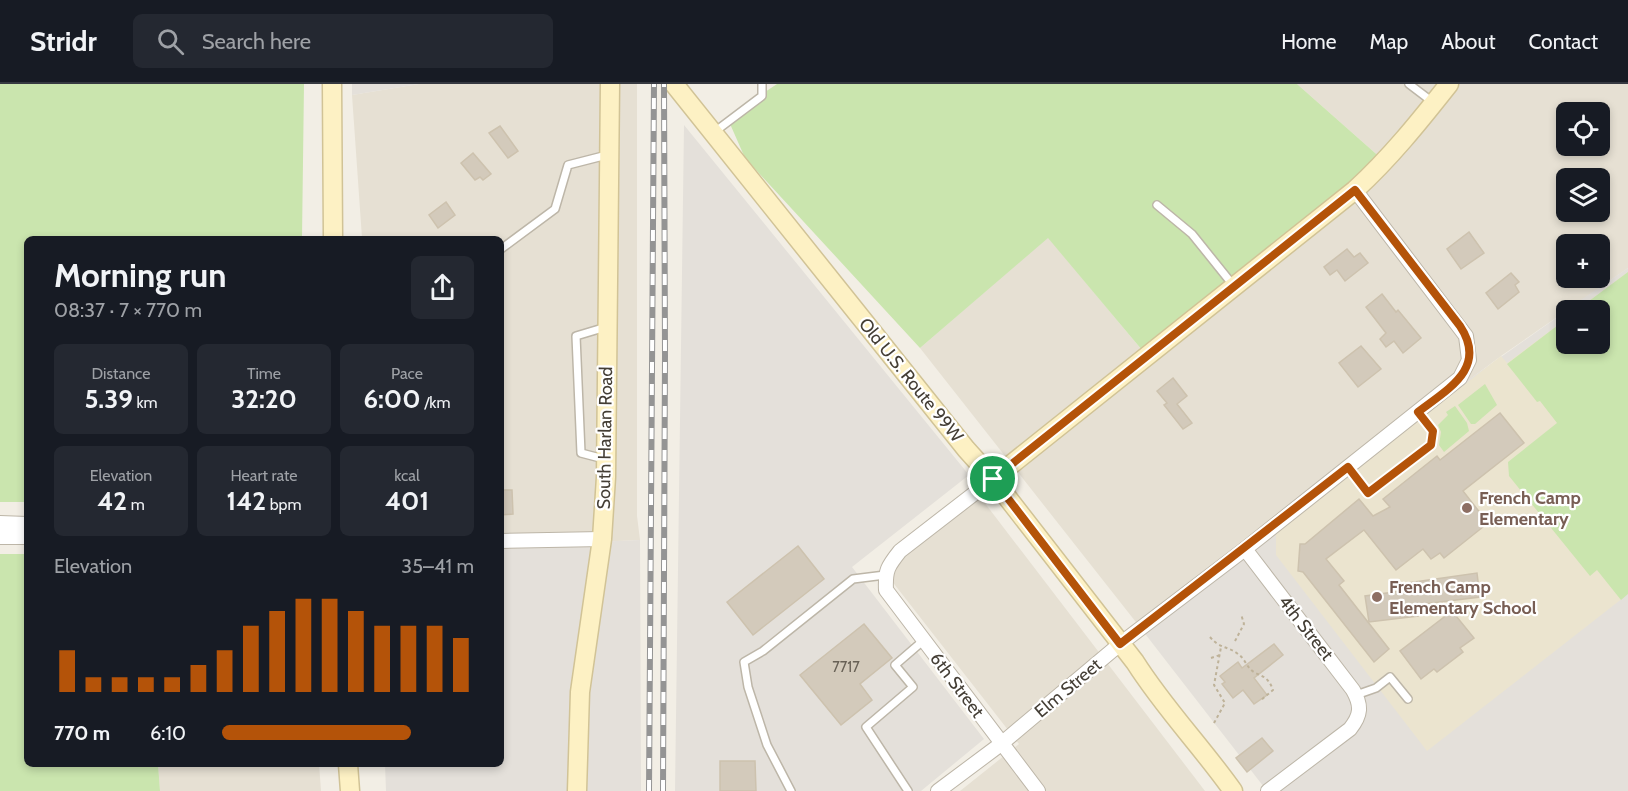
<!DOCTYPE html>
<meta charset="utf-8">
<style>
:root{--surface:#171b24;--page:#242831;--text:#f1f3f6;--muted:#9ea1a6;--line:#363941;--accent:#b45309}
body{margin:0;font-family:Cabin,sans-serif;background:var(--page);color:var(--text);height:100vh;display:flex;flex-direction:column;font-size:22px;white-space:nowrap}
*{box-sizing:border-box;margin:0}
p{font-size:20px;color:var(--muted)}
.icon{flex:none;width:33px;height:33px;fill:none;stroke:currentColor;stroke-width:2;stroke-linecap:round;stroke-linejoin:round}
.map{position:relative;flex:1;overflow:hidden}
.sheet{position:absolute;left:24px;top:152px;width:480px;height:531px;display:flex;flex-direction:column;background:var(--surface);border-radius:9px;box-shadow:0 3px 9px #0003}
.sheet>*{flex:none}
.buttons{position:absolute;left:1556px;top:18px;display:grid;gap:12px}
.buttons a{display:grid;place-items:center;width:54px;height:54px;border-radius:9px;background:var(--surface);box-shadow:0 3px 9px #0003;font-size:30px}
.pin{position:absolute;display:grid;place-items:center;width:51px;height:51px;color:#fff;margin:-26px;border:3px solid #fff;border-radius:50%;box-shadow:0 2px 6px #0007}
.round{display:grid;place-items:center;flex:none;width:63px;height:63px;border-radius:9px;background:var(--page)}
.summary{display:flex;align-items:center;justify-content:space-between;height:102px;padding:0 30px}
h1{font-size:33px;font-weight:700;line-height:45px}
.figures{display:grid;grid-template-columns:repeat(3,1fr);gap:9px;height:102px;padding:6px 30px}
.figures div{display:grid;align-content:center;border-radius:9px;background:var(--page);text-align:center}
.figures b{font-size:26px;font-weight:700}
.figures small{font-size:16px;font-weight:400}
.figures p{font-size:16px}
.chart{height:168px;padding:12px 30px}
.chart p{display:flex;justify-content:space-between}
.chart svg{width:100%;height:108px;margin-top:6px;stroke:var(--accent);stroke-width:6}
ul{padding:0 30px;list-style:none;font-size:20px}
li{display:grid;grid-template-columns:96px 72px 1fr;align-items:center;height:45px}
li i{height:15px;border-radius:8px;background:var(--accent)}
header{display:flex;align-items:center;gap:36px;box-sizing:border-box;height:84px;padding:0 30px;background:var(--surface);border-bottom:2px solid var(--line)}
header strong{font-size:28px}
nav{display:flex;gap:33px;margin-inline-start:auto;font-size:21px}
.search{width:420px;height:54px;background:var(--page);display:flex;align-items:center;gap:15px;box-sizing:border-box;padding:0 21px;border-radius:9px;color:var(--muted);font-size:22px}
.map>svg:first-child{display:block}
.residential{fill:#e6e0d3;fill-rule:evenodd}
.industrial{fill:#e4e0da}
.education{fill:#ebe4cf}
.green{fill:#cae5ae}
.building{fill:#d3cabb;stroke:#cdc2ae;stroke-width:1.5}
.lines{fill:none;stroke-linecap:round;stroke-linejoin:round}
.lane-casing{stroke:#bdb6a8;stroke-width:10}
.street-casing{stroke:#bdb6a8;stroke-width:16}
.secondary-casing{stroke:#d1c396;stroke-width:21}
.path{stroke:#beb299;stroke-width:2;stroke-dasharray:3 3;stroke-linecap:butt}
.lane{stroke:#fff;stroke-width:7}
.street{stroke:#fff;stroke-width:14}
.secondary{stroke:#fdf1c4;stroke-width:18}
.rail-casing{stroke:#949494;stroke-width:6}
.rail{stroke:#fff;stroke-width:4;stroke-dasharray:11;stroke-linecap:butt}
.route-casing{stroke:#fff;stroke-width:12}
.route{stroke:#b45309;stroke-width:8}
.education-dot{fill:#8d6e63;stroke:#fff;stroke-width:2}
.labels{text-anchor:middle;stroke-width:4.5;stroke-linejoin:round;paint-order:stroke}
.number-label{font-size:15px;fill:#686156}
.street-label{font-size:18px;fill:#443e35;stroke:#fff}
.education-label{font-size:18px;font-weight:bold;fill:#785e54;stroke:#fff;text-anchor:start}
</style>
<header>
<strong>Stridr</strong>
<div class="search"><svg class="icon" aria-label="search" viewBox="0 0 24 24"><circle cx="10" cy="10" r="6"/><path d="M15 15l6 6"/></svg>Search here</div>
<nav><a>Home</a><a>Map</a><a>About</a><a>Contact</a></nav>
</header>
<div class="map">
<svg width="1628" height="707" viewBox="0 0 1628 707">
<rect width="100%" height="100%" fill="#f2eee5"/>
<g class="residential">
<path d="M419,0H637V432L640,456L501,462V154H362L352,11Z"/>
<path d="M1297,0H1628V184L1501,272L1139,542L920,264L1048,153L1141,265L1383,76ZM1566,28H1599V62H1566ZM1566,94H1599V128H1566ZM1566,160H1599V194H1566Z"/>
<path d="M981,414L1205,707H960L1019,660L884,487Z"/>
<path d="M158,680H319L321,707H160Z"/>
</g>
<g class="industrial">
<path d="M352,0H419L352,11Z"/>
<path d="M684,41L969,391L852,483L984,655L921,707H675Z"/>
<path d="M1628,184V707H1267L1139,542L1348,381L1566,227V260H1599V226H1566Z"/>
<path d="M640,456L641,707H386L385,680H501V462Z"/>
</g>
<path class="education" d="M1628,188V510L1427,667L1276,471V448L1501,272L1507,279L1566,235V260H1599V226H1577Z"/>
<g class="green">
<path d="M0,0H304L302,154H27V418H0Z"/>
<path d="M777,0H1297L1383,76L1142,266L1048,154L920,264L745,74L727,33Z"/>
<path d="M1628,188V510L1621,516L1597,486L1590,492L1509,392L1508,378L1557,339L1540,317L1537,318L1507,280L1566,235V260H1599V226H1577Z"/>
<path d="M1485,300L1497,321L1475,340H1471L1458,321Z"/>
<path d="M1455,322L1467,339L1469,347L1444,368L1439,361L1441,348L1438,341L1448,331L1446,328Z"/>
<path d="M0,470H27V680H158L160,707H0Z"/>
</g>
<g class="building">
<path d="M500,42L518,67L508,74L489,49Z"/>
<path d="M473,69L491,90L483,96L480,93L475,96L461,79Z"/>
<path d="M446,118L455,131L438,144L429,131Z"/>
<path d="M1469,148L1484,169L1461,185L1447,165Z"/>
<path d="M1347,165L1354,173L1360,169L1368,179L1345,197L1337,186L1330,191L1324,183Z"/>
<path d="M1511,189L1519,198L1515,201L1519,208L1498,225L1486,209Z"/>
<path d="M1382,210L1396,228L1398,226L1421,254L1403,269L1394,257L1386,263L1380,255L1386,249L1366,223Z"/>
<path d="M1361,262L1381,285L1358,303L1339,279Z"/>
<path d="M1173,294L1187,312L1177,320L1192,339L1183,345L1164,321L1167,319L1157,307Z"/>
<path d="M1500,329L1524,359L1463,407L1488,439L1444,474L1440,469L1431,475L1423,465L1396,486L1364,446L1326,475L1344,497L1339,501L1389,565L1374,578L1303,488L1298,487L1300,460H1305L1359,415L1373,432L1390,423L1383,415L1437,372L1440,376Z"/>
<path d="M501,406H512L513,430L501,431Z"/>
<path d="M798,462L824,495L753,551L727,518Z"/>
<path d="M1477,489L1480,513L1416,521L1418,532L1369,538L1365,512L1409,506L1408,499Z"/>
<path d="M1452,527L1474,554L1460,564L1463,568L1437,588L1434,585L1421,595L1400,567Z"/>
<path d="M864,540L892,574L860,600L872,616L841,641L800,591Z"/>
<path d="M1274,560L1283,571L1254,594L1267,611L1254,620L1243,606L1233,614L1222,600L1225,598L1220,592L1238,578L1242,584Z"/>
<path d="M1262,654L1273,667L1247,688L1236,674Z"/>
<path d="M720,677H755L756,707H720Z"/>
</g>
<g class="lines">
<defs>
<g id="lane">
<path d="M1409,0L1434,19"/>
<path d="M713,49L762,12V0"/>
<path d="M1157,121L1192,150L1233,201"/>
<path d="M501,165L555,125L568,81L607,71"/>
<path d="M604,375L581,369L576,252L606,243"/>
<path d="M1348,383L1368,409L1431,361L1433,347L1418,328"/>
<path d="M1356,611L1376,604L1390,593L1408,615"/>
<path d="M791,707L767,661L748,603L744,578L763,567L853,495L885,491"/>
<path d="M908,707L866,643L913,603L895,581L924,556"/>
</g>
<g id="street">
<path d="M993,395L900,467C888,482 885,486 886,506L1038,707"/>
<path d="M0,439L27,440"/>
<path d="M0,453H27"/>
<path d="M501,457L602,455"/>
<path d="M1245,465L1353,606C1362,622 1361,631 1350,645L1268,707"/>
<path d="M938,707L1001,660L1120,560L1245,465L1460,294L1469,276L1466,252L1355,106"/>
</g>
<g id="secondary">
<path d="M332,0L333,154"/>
<path d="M674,0L966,365L993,395L1135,578C1164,624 1202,663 1233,707"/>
<path d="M993,395L1355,106C1390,74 1419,38 1449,0"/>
<path d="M348,680L350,707"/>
<path d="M577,707L580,608L602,455L606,393L610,0"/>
</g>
</defs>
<use href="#lane" class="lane-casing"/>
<use href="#street" class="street-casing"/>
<use href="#secondary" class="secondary-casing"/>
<g class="path">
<path d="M1210,553C1220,565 1228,562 1238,570C1243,573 1246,580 1250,585C1258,593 1267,589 1273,606L1261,616"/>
<path d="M1235,557L1244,540L1241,530"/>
<path d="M1211,574L1220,571"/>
<path d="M1214,639L1225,619L1214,601L1221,563"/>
</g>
<use href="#lane" class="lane"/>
<use href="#street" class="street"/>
<use href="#secondary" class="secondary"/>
<defs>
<g id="rail">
<path d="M649,707L654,0"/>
<path d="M663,707L665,271L664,0"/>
</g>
</defs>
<use href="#rail" class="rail-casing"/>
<use href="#rail" class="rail"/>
</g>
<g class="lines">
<defs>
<path id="route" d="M1355,106L1460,242C1488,284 1448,305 1418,328L1433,347L1431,361L1368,409L1348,383L1120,560L993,395Z"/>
</defs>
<use href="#route" class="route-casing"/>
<use href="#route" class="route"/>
</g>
<g class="education-dot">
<circle cx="1467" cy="424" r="6"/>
<circle cx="1377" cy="513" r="6"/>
</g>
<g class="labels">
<g class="number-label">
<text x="846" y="588">7717</text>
</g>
<g class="street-label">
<text transform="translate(911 296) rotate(51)" y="6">Old U.S. Route 99W</text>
<text transform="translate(605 354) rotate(-89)" y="6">South Harlan Road</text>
<text transform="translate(1306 544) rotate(52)" y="6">4th Street</text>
<text transform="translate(957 601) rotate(53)" y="6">6th Street</text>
<text transform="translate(1068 604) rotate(-40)" y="6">Elm Street</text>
</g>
<g class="education-label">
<text x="1479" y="420">French Camp<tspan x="1479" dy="21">Elementary</tspan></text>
<text x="1389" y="509">French Camp<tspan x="1389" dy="21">Elementary School</tspan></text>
</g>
</g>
</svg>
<div class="buttons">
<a><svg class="icon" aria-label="locate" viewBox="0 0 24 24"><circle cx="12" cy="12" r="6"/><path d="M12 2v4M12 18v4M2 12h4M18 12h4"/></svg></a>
<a><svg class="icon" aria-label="layers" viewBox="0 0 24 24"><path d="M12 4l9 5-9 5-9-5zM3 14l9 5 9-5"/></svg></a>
<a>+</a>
<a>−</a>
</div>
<div class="pin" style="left:993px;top:395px;background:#1e9e55"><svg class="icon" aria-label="arrive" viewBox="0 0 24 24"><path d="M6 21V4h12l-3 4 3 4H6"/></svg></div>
<section class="sheet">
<div class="summary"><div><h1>Morning run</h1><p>08:37 · 7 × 770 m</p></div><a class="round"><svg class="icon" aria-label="share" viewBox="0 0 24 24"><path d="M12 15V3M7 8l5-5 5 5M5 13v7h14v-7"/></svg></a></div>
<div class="figures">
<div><p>Distance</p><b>5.39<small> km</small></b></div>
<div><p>Time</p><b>32:20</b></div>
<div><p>Pace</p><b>6:00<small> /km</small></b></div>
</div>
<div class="figures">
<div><p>Elevation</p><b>42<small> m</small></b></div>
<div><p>Heart rate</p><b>142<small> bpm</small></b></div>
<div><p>kcal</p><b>401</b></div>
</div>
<div class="chart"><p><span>Elevation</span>35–41 m</p>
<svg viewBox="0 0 160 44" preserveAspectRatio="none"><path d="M5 44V27M15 44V38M25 44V38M35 44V38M45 44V38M55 44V33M65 44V27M75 44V17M85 44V11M95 44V6M105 44V6M115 44V11M125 44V17M135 44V17M145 44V17M155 44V22"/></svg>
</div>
<ul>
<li><b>770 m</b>6:10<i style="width:75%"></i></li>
</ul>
</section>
</div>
